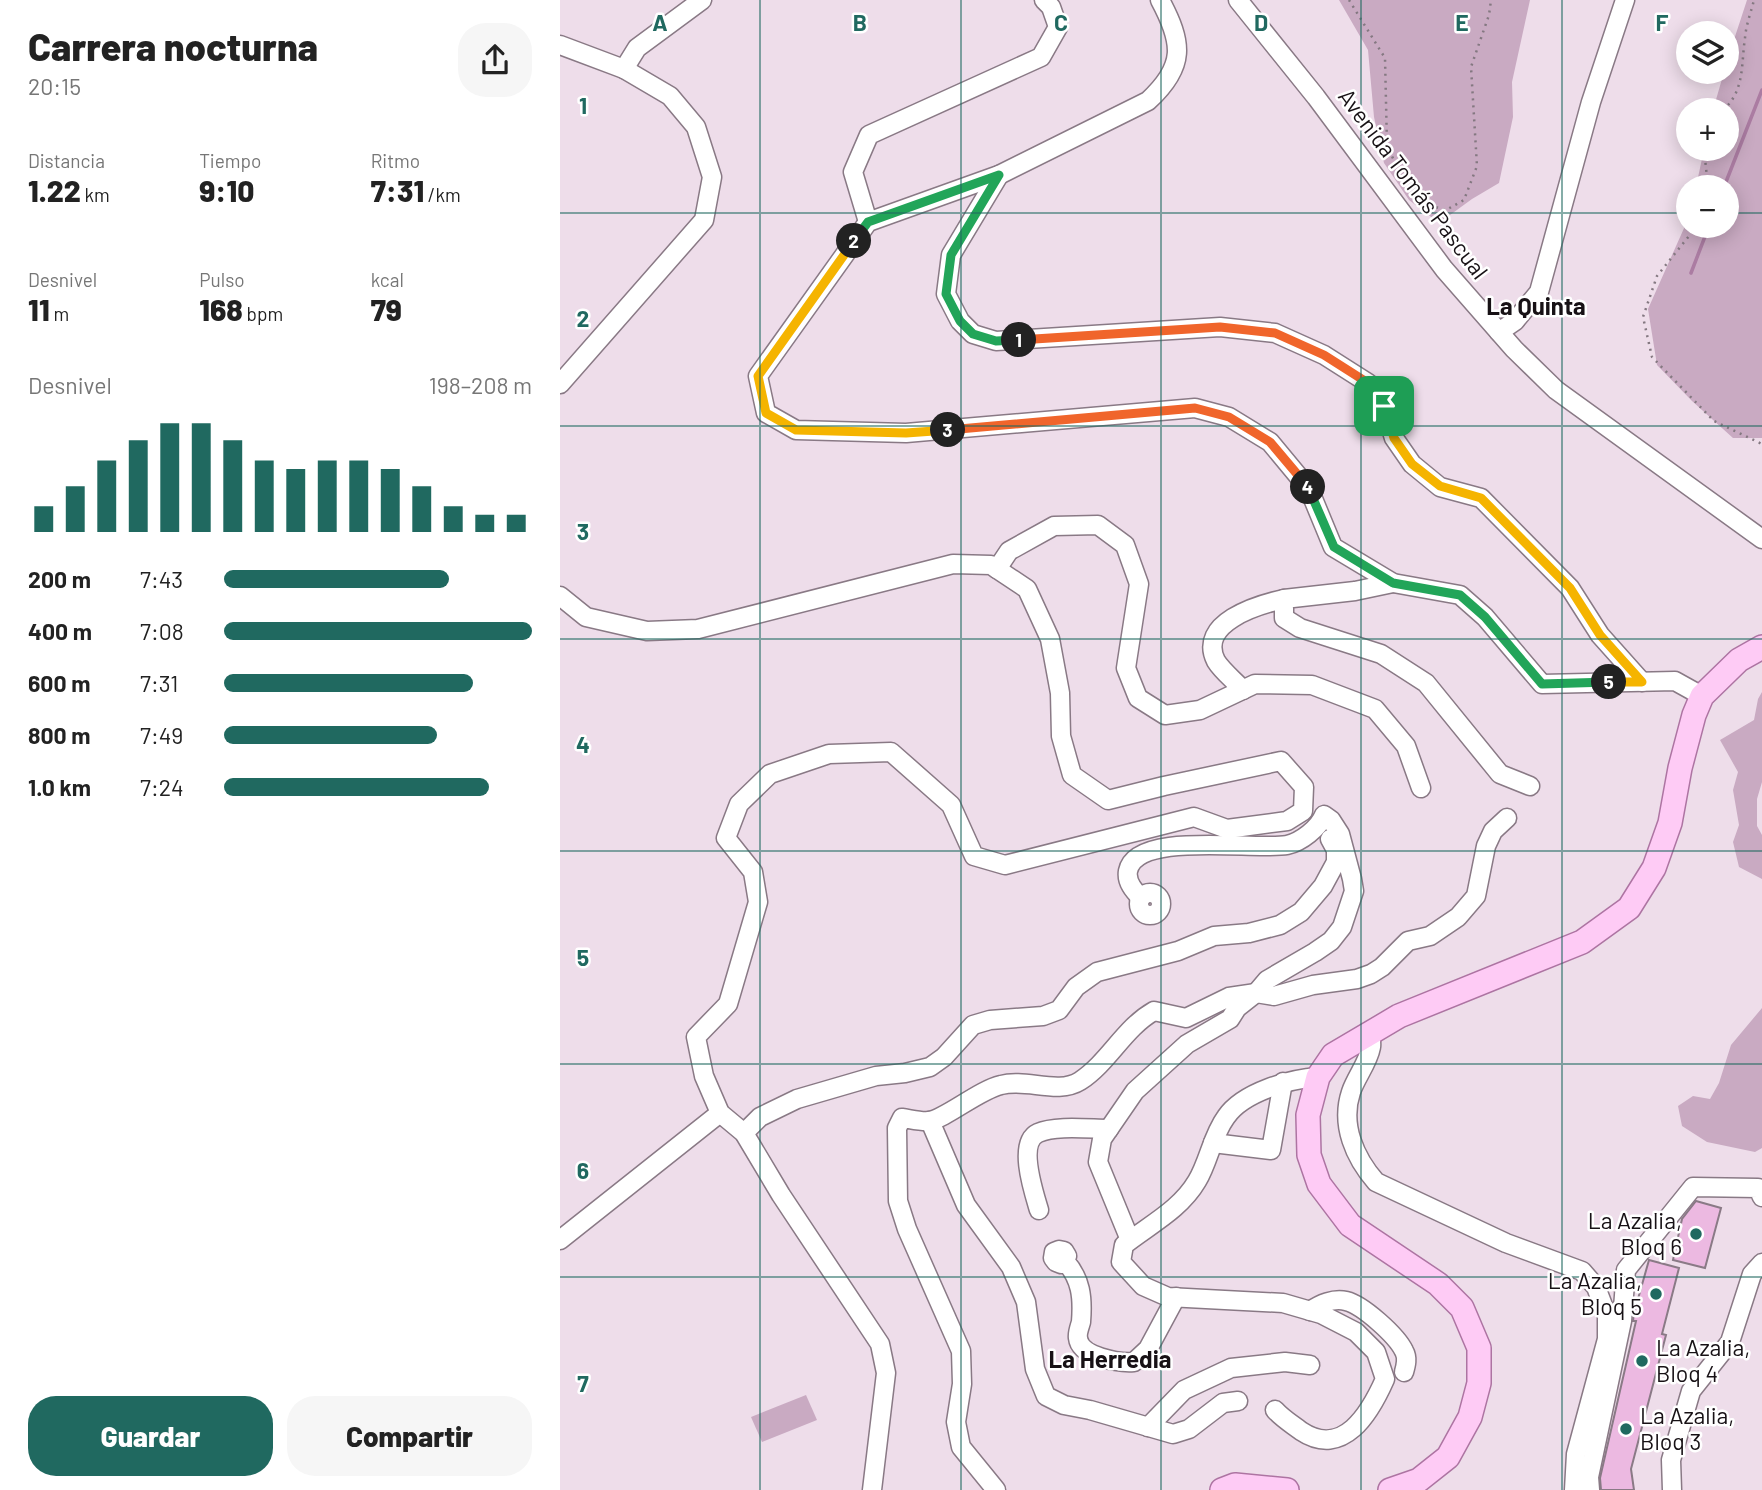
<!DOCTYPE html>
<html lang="es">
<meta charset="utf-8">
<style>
:root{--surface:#fff;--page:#f6f6f6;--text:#222;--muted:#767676;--accent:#206960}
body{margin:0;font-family:Barlow,sans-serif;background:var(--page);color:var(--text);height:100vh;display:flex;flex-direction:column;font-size:26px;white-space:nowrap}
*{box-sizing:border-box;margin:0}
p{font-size:23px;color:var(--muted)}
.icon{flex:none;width:38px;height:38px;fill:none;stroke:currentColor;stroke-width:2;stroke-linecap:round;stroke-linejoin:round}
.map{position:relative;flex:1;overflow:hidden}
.side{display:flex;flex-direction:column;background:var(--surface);width:560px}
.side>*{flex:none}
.fabs{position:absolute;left:1116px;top:21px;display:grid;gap:14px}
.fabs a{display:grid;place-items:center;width:63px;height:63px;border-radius:50%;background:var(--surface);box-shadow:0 4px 18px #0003;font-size:35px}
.pin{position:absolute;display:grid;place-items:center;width:60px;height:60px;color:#fff;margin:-30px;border-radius:14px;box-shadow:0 4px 10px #0006}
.km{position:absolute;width:35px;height:35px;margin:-18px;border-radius:50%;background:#222;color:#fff;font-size:19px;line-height:35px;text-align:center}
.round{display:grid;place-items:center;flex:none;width:74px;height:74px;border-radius:28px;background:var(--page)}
.overview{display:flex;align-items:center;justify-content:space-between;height:119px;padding:0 28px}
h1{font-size:38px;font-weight:800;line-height:52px}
.stats{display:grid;grid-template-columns:repeat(3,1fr);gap:10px;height:119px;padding:7px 28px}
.stats div{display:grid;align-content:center}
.stats b{font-size:30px;font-weight:800}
.stats small{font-size:19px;font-weight:400}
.stats p{font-size:19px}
.chart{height:196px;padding:14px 28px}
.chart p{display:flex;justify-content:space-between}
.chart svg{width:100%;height:126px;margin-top:7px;stroke:var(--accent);stroke-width:6}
.action{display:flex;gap:14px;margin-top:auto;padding:14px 28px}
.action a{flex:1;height:80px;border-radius:28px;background:var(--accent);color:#fff;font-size:28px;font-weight:800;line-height:80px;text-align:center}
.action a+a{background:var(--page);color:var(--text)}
ul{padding:0 28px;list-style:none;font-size:23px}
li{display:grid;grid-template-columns:112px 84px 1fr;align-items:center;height:52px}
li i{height:18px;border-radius:9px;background:var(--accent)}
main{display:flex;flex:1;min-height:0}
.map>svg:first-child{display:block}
.green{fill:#c9aac2}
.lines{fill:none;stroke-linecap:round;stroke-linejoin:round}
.stream{stroke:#ab7ca2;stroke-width:3.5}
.building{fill:#ecb9e1;stroke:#8a7a86;stroke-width:2}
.minor-casing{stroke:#897985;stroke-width:21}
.major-casing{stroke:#ad74a2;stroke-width:26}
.path{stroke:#847881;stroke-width:2.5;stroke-dasharray:2 5;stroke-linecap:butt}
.minor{stroke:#fff;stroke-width:18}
.major{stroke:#fecbf5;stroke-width:23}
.split-1-casing{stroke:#fff;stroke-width:14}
.split-2-casing{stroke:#fff;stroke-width:14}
.split-3-casing{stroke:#fff;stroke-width:14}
.split-4-casing{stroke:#fff;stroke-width:14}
.split-5-casing{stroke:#fff;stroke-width:14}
.split-6-casing{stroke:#fff;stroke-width:14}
.split-1{stroke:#f0652b;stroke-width:9}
.split-2{stroke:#22a559;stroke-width:9}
.split-3{stroke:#f5b400;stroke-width:9}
.split-4{stroke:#f0652b;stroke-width:9}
.split-5{stroke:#22a559;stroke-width:9}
.split-6{stroke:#f5b400;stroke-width:9}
.grid{fill:none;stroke:#206960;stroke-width:2;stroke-opacity:0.55}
.poi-dot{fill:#206960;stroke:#fff;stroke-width:2.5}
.labels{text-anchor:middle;stroke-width:5;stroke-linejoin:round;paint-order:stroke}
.street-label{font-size:23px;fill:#171115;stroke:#fff}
.poi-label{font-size:23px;fill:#171115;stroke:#fff;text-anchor:end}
.neighbourhood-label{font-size:24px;font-weight:bold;fill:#171115;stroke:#fff}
.grid-label{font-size:23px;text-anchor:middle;font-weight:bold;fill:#206960;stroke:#fff;stroke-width:5;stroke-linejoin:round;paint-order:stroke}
</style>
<main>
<section class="side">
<div class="overview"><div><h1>Carrera nocturna</h1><p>20:15</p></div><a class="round"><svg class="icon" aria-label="share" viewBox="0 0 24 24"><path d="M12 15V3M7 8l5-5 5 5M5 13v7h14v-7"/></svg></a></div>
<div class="stats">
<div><p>Distancia</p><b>1.22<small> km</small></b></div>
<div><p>Tiempo</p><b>9:10</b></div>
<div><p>Ritmo</p><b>7:31<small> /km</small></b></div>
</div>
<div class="stats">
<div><p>Desnivel</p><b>11<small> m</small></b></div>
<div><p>Pulso</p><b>168<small> bpm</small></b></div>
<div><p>kcal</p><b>79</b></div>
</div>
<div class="chart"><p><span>Desnivel</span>198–208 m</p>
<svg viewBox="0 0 160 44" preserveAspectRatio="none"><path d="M5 44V35M15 44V28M25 44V19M35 44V12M45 44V6M55 44V6M65 44V12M75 44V19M85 44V22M95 44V19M105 44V19M115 44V22M125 44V28M135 44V35M145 44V38M155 44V38"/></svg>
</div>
<ul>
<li><b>200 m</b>7:43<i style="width:73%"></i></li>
<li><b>400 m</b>7:08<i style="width:100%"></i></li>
<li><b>600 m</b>7:31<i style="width:81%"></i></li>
<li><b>800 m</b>7:49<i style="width:69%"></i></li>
<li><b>1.0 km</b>7:24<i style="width:86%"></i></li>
</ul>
<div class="action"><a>Guardar</a><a>Compartir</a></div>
</section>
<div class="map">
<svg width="1202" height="1490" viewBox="0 0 1202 1490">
<rect width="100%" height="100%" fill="#eeddea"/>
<g class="green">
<path d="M779,0H970L952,82L953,117L939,183L912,199L879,223L849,200L824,163L814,117L808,50Z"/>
<path d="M1187,0H1202V438H1173L1132,401L1097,365L1088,309L1129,217V226H1167V187H1136L1144,149H1167V110H1153L1164,72H1167V61Z"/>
<path d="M1202,692V782L1197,799V826L1202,835V879L1179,867L1173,842L1179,825L1173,790L1178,772L1160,740L1194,720L1198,699Z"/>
<path d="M1202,1008V1148L1195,1152L1147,1142L1122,1126L1118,1106L1133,1096L1150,1099L1159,1083L1171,1045Z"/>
<path d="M246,1395L257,1420L202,1442L191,1417Z"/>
</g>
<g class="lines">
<g class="stream">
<path d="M1164,187L1202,90"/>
<path d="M1131,273L1149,226"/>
</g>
</g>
<g class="building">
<path d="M1136,1201L1161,1208L1145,1268L1113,1260L1122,1219Z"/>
<path d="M1089,1260L1119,1268L1102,1334L1106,1335L1071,1469L1074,1490H1041L1040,1478L1076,1321H1073L1074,1313Z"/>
</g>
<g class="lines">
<defs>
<g id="minor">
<path d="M600,0C623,43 626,66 588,101L439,175L308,222L198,376L206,413L236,430L346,433L635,408L669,417L710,442L749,489L773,547L833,583L900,595L925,617L982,684L1115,681L1142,696"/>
<path d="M678,0L756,97L884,269L954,349L996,390L1202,539"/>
<path d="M0,45L64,69L110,96L136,127L152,177L144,220L0,384"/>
<path d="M64,69L77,48L142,0"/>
<path d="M439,175L391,255L386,294L400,321L413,334L436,341L660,327L715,333L764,355L808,383L824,406L834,438L852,464L880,487L921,498L1010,588L1040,635L1082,682"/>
<path d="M308,222L293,172L309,135L481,57L498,27L491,7L484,0"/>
<path d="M939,332L955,321L979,292L1031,102L1065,0"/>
<path d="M437,569L449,551L494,526L538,525L565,545L579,584L566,668L578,698L605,715L640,710L695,684L752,685L815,709L846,746L861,788"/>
<path d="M833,583L795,591L724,599V618L740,628L821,654L866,683L940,774L970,786"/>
<path d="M0,596L26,617L87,631L138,629L393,564L431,565L467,589L490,639L500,693L501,736L512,775L548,800L604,786L721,761L744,787L743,811L727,821L667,829L634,817L445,865L414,856L391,805L331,752L269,754L210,774L179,804L166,838L193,872L198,902L168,1004L136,1037L144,1076L160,1113L184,1133L221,1195L320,1344L326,1373L312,1490"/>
<path d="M683,690C675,681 662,671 656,661C637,623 697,605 724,599"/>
<circle cx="590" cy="904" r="11"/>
<path d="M810,1031C810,1036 812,1043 811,1047C808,1063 796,1077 791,1092C780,1125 795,1158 816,1182L946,1243L1022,1271L1036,1287L1047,1316V1339L1016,1454L1014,1490"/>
<path d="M370,1121L406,1205L451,1267L466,1302L475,1369L486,1396L504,1405L530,1410L613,1434L629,1429L663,1403L678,1401"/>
<path d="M184,1133L200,1117L237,1099L316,1076L345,1073L370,1067L384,1057L413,1025L430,1020L483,1016L499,1010L516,987L537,972L618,951L654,936L689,933L720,925L741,912L763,886L776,862V850L770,839"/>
<path d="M653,1143L711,1150L723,1082"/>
<path d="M479,1210C474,1193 457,1143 478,1133C495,1125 530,1129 549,1129"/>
<path d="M0,1240L160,1113"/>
<path d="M570,1240L538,1162L542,1139L575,1091L627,1044L670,1019L677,1008L696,993L707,980L755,952L771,941L782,927L794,891L792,879L780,834L771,820L764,815C759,828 741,842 727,845C696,851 576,830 568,871C566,882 574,891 581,898"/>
<path d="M505,1261L501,1264L496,1262L493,1258L494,1252L499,1250L504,1251L507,1256L505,1261C521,1279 523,1297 521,1322C520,1326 517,1333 518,1338C520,1357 559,1363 574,1362L588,1349L616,1297"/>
<path d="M750,1311C760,1304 774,1298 786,1301C803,1305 837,1336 844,1351C848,1358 846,1365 844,1372"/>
<path d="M715,1410C723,1419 732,1424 741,1431C783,1459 810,1413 825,1379L816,1352L796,1332L761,1314L723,1303L608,1297L583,1286L561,1262L564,1245C589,1225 620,1210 637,1181C649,1161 652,1136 666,1117C683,1092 730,1079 758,1077"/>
<path d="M588,1427L624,1390L671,1368L725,1362L750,1365"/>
<path d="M436,1490L401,1447L396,1422L402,1384L401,1351L347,1229L338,1201L337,1128L342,1118C350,1119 361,1122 369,1121C385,1119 419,1090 441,1085C466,1078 498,1095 520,1081C549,1062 564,1028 594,1011L626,1018L669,997L696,993L714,996L753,985L797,979L811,974L822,967L848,941L870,936L898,917L916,896L926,846L933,831L947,818"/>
<path d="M1030,1490L1029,1477L1062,1321L1066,1270L1133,1187L1198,1188L1202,1197"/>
<path d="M1112,1490L1111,1460L1131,1391L1170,1342L1192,1274L1202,1263"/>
</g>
<g id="major">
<path d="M662,1490L675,1485L727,1490"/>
<path d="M830,1490L859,1480L888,1457L910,1417L919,1383V1348L902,1308L878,1284L790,1225L759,1184L749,1155L748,1115L758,1077L773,1055L839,1016L1022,942L1069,908L1094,868L1110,823L1120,768L1134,715L1142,696L1179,660L1202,647"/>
</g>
</defs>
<use href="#minor" class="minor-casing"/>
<use href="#major" class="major-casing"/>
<g class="path">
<path d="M789,0L825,58L827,146L845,183L865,204L886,210L904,200L917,166L911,67L929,15L931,0"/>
<path d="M1163,110C1185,91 1181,64 1185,38C1186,25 1191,12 1194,0"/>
<path d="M1144,149L1148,187"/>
<path d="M1137,226L1097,276L1083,317L1092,357L1154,421L1202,444"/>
</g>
<use href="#minor" class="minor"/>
<use href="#major" class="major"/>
</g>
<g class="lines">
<defs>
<path id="split-1" d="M459,340L660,327L715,333L764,355L808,383L824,406"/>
<path id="split-2" d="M294,241L308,222L439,175L391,255L386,294L400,321L413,334L436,341L459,340"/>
<path id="split-3" d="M294,241L198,376L206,413L236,430L346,433L388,430"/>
<path id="split-4" d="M388,430L635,408L669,417L710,442L748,487"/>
<path id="split-5" d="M748,487L774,547L833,583L900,595L925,617L982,684L1049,682"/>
<path id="split-6" d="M824,406L834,438L852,464L880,486L921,498L1010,588L1040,635L1082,682H1049"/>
</defs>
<use href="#split-1" class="split-1-casing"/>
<use href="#split-2" class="split-2-casing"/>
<use href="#split-3" class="split-3-casing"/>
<use href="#split-4" class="split-4-casing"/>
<use href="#split-5" class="split-5-casing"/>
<use href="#split-6" class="split-6-casing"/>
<use href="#split-1" class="split-1"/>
<use href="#split-2" class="split-2"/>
<use href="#split-3" class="split-3"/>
<use href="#split-4" class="split-4"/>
<use href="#split-5" class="split-5"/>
<use href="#split-6" class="split-6"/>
</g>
<path class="grid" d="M200,0V1490M401,0V1490M601,0V1490M801,0V1490M1002,0V1490M0,213H1129M1167,213H1202M0,426H1202M0,639H1202M0,851H1202M0,1064H1202M0,1277H1202"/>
<g class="poi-dot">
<circle cx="1136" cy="1234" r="7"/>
<circle cx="1096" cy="1294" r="7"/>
<circle cx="1082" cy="1361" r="7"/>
<circle cx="1066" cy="1429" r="7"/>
</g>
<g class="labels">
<g class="street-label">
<text transform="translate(853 184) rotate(53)" y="8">Avenida Tomás Pascual</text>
</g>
<g class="poi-label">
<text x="1122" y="1229">La Azalia,<tspan x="1122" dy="26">Bloq 6</tspan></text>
<text x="1082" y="1289">La Azalia,<tspan x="1082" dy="26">Bloq 5</tspan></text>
<text x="1096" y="1356" text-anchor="start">La Azalia,<tspan x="1096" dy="26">Bloq 4</tspan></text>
<text x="1080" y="1424" text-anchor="start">La Azalia,<tspan x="1080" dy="26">Bloq 3</tspan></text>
</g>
<g class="neighbourhood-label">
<text x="976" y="315">La Quinta</text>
<text x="550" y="1368">La Herredia</text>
</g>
</g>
<g class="grid-label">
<text x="100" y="31">A</text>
<text x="300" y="31">B</text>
<text x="501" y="31">C</text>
<text x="701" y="31">D</text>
<text x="902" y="31">E</text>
<text x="1102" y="31">F</text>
<text x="23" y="114">1</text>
<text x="23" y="327">2</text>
<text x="23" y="540">3</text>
<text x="23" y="753">4</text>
<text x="23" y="966">5</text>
<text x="23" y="1179">6</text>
<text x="23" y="1392">7</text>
</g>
</svg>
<div class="fabs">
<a><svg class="icon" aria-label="layers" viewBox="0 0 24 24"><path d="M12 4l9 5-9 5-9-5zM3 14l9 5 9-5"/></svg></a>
<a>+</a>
<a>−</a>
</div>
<div class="pin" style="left:824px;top:406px;background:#1e9e55"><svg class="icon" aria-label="arrive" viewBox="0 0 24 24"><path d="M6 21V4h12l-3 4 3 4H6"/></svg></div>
<b class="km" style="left:459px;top:340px">1</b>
<b class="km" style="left:294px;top:241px">2</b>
<b class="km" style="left:388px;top:430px">3</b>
<b class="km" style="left:748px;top:487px">4</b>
<b class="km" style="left:1049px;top:682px">5</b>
</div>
</main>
